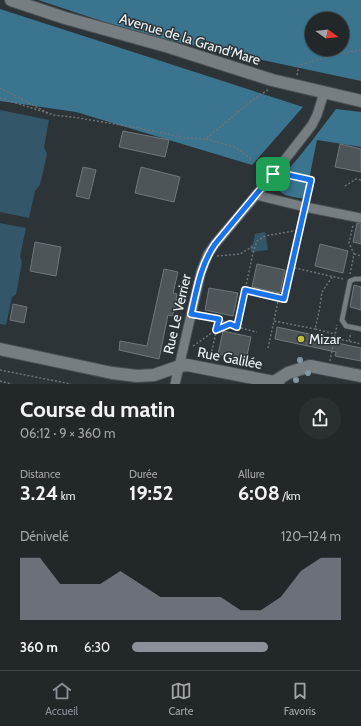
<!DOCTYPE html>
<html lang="fr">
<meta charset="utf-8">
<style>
:root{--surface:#22272a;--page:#2a2f32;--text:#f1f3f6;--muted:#a2a5a8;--line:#3f4447;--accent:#8c9099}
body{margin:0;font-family:Cabin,sans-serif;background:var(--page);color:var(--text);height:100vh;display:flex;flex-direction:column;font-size:15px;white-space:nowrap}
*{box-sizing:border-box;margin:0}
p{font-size:13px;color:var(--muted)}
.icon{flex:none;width:22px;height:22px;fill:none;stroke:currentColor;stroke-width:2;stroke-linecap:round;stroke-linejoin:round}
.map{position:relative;height:384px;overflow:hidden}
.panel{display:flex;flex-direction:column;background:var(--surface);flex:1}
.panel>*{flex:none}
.needle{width:26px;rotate:104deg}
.buttons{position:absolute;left:305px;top:12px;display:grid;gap:8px}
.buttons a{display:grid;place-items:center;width:44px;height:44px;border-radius:50%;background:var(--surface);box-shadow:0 1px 3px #0004,0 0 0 1px var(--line);font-size:20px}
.pin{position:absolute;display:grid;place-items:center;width:34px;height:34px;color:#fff;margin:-17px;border-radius:8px;box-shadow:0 2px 6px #0006}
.round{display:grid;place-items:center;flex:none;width:42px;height:42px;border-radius:21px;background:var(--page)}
.overview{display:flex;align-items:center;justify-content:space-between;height:68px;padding:0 20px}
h1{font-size:22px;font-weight:800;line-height:30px}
.stats{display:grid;grid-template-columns:repeat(3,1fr);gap:6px;height:68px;padding:4px 20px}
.stats div{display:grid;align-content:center}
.stats b{font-size:20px;font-weight:800}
.stats small{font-size:11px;font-weight:400}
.stats p{font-size:11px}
.chart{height:112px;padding:8px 20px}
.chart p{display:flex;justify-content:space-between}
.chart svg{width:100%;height:72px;margin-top:4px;fill:var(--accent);opacity:.7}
ul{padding:0 20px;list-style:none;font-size:13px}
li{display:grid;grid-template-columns:64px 48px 1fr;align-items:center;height:30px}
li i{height:10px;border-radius:5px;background:var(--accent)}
.tab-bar{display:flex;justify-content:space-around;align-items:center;height:56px;border-top:1px solid var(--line);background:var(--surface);font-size:11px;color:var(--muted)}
.tab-bar a{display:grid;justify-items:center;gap:2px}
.tab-bar .active{color:var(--accent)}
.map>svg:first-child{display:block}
.green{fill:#335769}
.forest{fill:#3b748f;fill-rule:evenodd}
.building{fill:#4d5559;stroke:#6f777c}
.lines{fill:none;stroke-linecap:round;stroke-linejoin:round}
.service-casing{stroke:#495052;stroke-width:6}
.minor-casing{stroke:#495052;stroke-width:11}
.tertiary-casing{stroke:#495052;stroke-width:14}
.path{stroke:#6d7376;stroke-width:1.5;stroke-dasharray:2 2;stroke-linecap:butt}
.service{stroke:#767e82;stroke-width:4.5}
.minor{stroke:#767e82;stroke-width:9}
.tertiary{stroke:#767e82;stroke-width:12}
.tree{fill:#8297a2}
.route-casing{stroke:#fff;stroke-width:8}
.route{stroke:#1a73e8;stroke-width:5}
.poi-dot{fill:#bfbe41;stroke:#2d3438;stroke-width:1.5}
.labels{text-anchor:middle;stroke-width:3;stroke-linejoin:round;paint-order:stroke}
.street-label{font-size:14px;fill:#eef3f5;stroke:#2d3438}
.poi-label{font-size:14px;fill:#eef3f5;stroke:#2d3438;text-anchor:start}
</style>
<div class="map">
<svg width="361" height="384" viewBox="0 0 361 384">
<rect width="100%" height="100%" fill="#2d3438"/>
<g class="green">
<path d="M0,110L49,120L44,147L47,154L40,185L35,191L29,218L0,212Z"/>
<path d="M0,223L26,228L20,256L22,262L16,294L12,297L6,325L0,324Z"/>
<path d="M265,232L268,250L251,252L250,246L253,244L255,234Z"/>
</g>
<g class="forest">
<path d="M38,0H361V81L144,35ZM312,19H342V49H312Z"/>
<path d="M0,9L303,107L252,165L76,112L0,101Z"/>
<path d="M336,109L361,112V147L317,140L305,199C296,197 281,197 277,187C275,181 282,176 286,172C304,152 320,130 336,109Z"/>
</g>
<g class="building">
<path d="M123,131L169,140L165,157L119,147Z"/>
<path d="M340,144L361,149V172L335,167Z"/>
<path d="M83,167L96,170L89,199L76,196Z"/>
<path d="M141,167L180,177L174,202L135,193Z"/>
<path d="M357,223L361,224V244L353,242Z"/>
<path d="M35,242L61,247L56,276L30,271Z"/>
<path d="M320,244L348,251L343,273L315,266Z"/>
<path d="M257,264L285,270L280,293L252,287Z"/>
<path d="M164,269L178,272L173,293L177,294L176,299L178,302L177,309L174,311L172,316L168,315L159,359L119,350L120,341L147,346Z"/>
<path d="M354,285L361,287V310L350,307Z"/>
<path d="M209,288L238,293L233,316L205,310Z"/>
<path d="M13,304L27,307L24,323L10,320Z"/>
<path d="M277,327L328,338V341L361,348V361L335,356L336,352L275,339Z"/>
<path d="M223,331L251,337L246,360L218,354Z"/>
</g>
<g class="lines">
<defs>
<path id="service" d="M361,279H355L350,281L342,320L346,326L361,329"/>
<g id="minor">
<path d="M256,195L305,207L361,218"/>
<path d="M175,384L201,272L208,254L215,244L273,175L312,125L317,115L324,93"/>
</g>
<g id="tertiary">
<path d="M11,0L65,18L169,47L272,80L361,101"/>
<path d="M0,349L112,373L137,376L154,375L180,366L187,365L274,382L278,384"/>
<path d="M274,382L288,373L310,366L361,376"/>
</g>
</defs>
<use href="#service" class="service-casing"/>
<use href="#minor" class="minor-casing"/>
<use href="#tertiary" class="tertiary-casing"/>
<g class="path">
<path d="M297,75L299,65L342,53L361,50"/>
<path d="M0,88L48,113"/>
<path d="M0,98L54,115L79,118L144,129L185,138L206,139L250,102L269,89"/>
<path d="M206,139L235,147L266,170"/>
<path d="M284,174L311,180L307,198"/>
<path d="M345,186L356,179L361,180"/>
<path d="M303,216L291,267L343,279"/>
<path d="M354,254L361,256"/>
<path d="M217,256L240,254L250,248L255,247"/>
<path d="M350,274L354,254L349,243L353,225"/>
<path d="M332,277L322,292L319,312L315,329L335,334"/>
<path d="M245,290L279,297L274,320"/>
<path d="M279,297L284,299L291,267"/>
<path d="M199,315L219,319L244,329L257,332"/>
<path d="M237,327L253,253L257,241L265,236L299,230"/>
<path d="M334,338L361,344"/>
<path d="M349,341L351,333"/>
<path d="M193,346L213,332L230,324"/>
<path d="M268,348L274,321L315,329"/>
<path d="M210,359L219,319"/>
<path d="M330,361L337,325"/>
<path d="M0,370L71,384"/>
<path d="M0,381L12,384"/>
</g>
<use href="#service" class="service"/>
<use href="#minor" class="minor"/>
<use href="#tertiary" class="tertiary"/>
</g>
<g class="tree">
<circle cx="300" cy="360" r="3"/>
<circle cx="308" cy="373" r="3"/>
<circle cx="296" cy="380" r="3"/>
</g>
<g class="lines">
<defs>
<path id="route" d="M273,174L277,178L284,174L311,180L284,299L245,290L237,327L230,324L216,330L219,319L191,314C197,289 200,266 215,244Z"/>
</defs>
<use href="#route" class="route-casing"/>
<use href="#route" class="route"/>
</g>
<circle class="poi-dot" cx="301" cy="339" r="4"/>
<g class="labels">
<g class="street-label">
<text transform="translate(190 39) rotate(17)" y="5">Avenue de la Grand'Mare</text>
<text transform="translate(177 314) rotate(-77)" y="5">Rue Le Verrier</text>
<text transform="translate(230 358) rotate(11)" y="5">Rue Galilée</text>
</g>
<g class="poi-label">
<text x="309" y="344">Mizar</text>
</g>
</g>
</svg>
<div class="buttons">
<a><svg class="needle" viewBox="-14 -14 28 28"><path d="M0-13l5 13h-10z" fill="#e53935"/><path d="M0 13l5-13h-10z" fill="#a2a5a8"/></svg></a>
</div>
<div class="pin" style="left:273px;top:174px;background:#1e9e55"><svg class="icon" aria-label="arrive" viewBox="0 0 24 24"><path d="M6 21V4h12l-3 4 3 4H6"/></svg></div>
</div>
<section class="panel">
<div class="overview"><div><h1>Course du matin</h1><p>06:12 · 9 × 360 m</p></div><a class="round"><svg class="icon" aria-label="share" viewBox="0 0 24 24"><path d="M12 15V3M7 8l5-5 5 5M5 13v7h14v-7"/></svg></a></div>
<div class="stats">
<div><p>Distance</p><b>3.24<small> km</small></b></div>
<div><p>Durée</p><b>19:52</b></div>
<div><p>Allure</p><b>6:08<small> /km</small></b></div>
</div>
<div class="chart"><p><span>Dénivelé</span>120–124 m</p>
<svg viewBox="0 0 160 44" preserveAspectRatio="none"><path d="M0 44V6L10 6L20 22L30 22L40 22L50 14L60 22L70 30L80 30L90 30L100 30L110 38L120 38L130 30L140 14L150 6L160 6V44z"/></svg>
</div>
<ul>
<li><b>360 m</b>6:30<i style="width:65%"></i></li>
</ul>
</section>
<nav class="tab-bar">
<a class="active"><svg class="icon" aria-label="home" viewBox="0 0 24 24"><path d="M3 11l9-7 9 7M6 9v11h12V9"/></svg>Accueil</a>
<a><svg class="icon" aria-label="map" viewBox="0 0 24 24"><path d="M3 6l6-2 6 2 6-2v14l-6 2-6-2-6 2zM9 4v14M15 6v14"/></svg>Carte</a>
<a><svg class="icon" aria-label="saved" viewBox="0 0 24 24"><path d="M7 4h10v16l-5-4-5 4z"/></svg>Favoris</a>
</nav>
